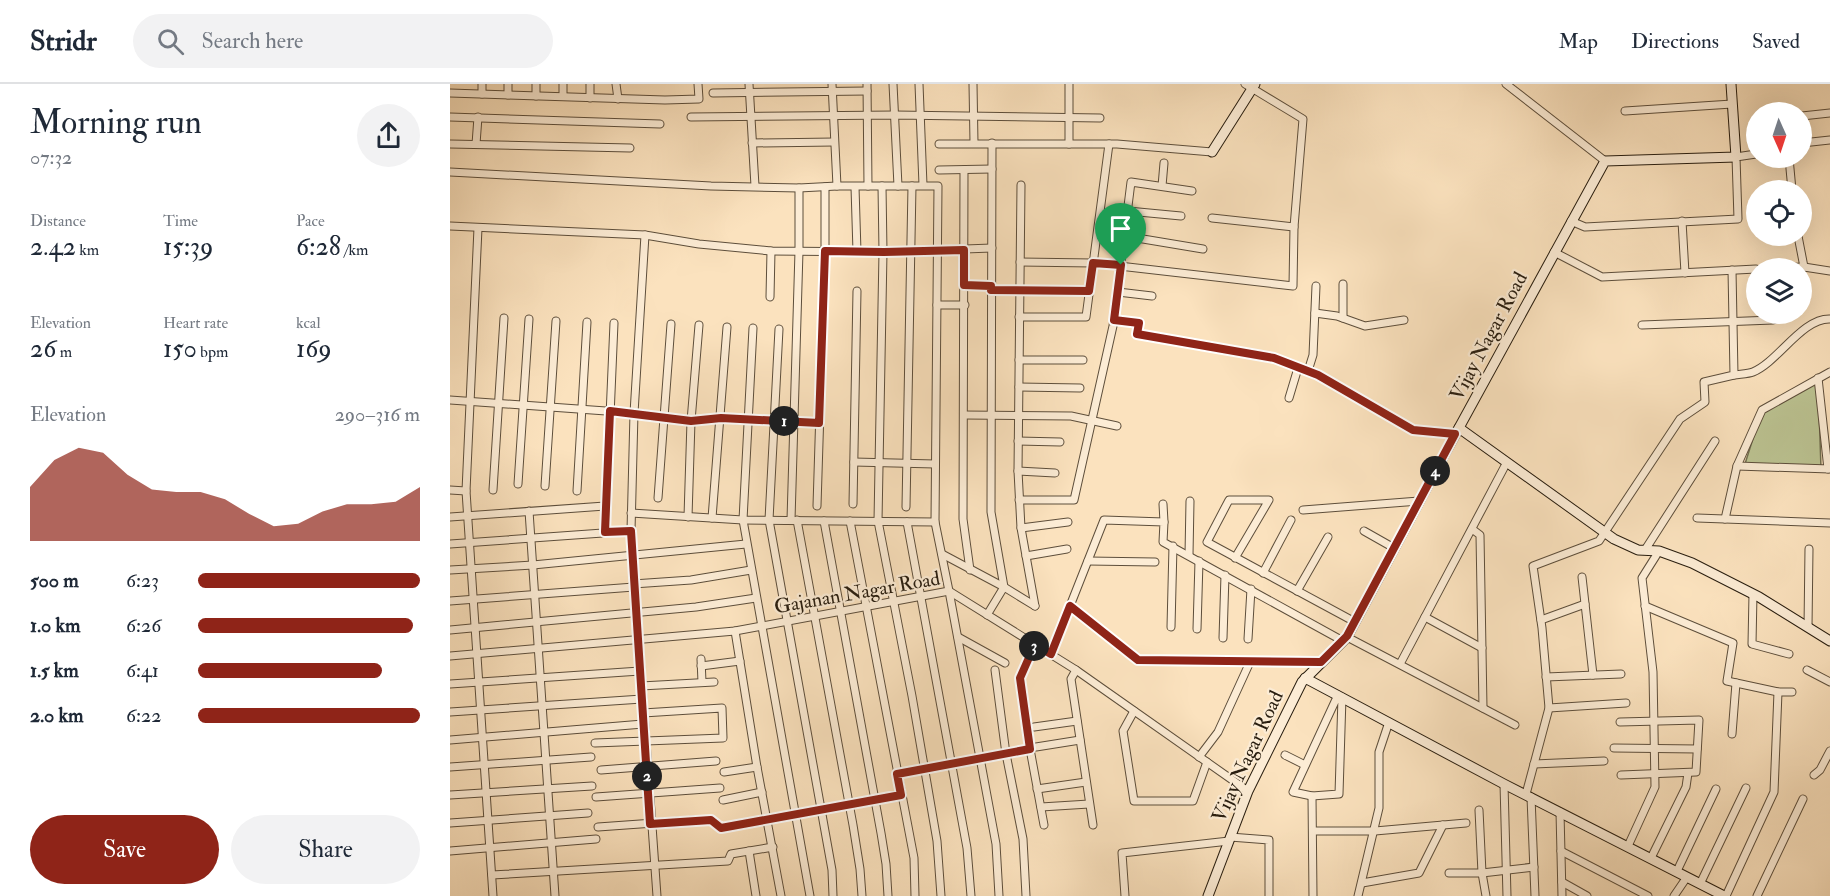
<!DOCTYPE html>
<meta charset="utf-8">
<style>
:root{--surface:#fff;--page:#f2f2f3;--text:#1f2937;--muted:#747a83;--line:#e0e1e3;--accent:#8f2418}
body{margin:0;font-family:"IM FELL Double Pica",serif;background:var(--page);color:var(--text);height:100vh;display:flex;flex-direction:column;font-size:22px;white-space:nowrap}
*{box-sizing:border-box;margin:0}
p{font-size:20px;color:var(--muted)}
.icon{flex:none;width:33px;height:33px;fill:none;stroke:currentColor;stroke-width:2;stroke-linecap:round;stroke-linejoin:round}
.map{position:relative;flex:1;overflow:hidden}
.details{display:flex;flex-direction:column;background:var(--surface);width:450px}
.details>*{flex:none}
.needle{width:39px;rotate:177deg}
.buttons{position:absolute;left:1296px;top:18px;display:grid;gap:12px}
.buttons a{display:grid;place-items:center;width:66px;height:66px;border-radius:50%;background:var(--surface);box-shadow:0 6px 24px #0002;font-size:30px}
.pin{position:absolute;display:grid;place-items:center;width:51px;height:51px;color:#fff;margin:-62px -26px;border-radius:50% 50% 50% 0;rotate:-45deg;box-shadow:0 0 6px #0007}
.pin .icon{rotate:45deg}
.km{position:absolute;width:30px;height:30px;margin:-15px;border-radius:50%;background:#222;color:#fff;font-size:16px;line-height:30px;text-align:center}
.round{display:grid;place-items:center;flex:none;width:63px;height:63px;border-radius:32px;background:var(--page)}
.headline{display:flex;align-items:center;justify-content:space-between;height:102px;padding:0 30px}
h1{font-size:33px;font-weight:600;line-height:45px}
.stats{display:grid;grid-template-columns:repeat(3,1fr);gap:9px;height:102px;padding:6px 30px}
.stats div{display:grid;align-content:center}
.stats b{font-size:26px;font-weight:600}
.stats small{font-size:16px;font-weight:400}
.stats p{font-size:16px}
.chart{height:168px;padding:12px 30px}
.chart p{display:flex;justify-content:space-between}
.chart svg{width:100%;height:108px;margin-top:6px;fill:var(--accent);opacity:.7}
.cta{display:flex;gap:12px;margin-top:auto;padding:12px 30px}
.cta a{flex:1;height:69px;border-radius:36px;background:var(--accent);color:#fff;font-size:24px;font-weight:600;line-height:69px;text-align:center}
.cta a+a{background:var(--page);color:var(--text)}
ul{padding:0 30px;list-style:none;font-size:20px}
li{display:grid;grid-template-columns:96px 72px 1fr;align-items:center;height:45px}
li i{height:15px;border-radius:8px;background:var(--accent)}
header{display:flex;align-items:center;gap:36px;box-sizing:border-box;height:84px;padding:0 30px;background:var(--surface);border-bottom:2px solid var(--line)}
header strong{font-size:28px}
nav{display:flex;gap:33px;margin-inline-start:auto;font-size:21px}
.search{width:420px;height:54px;background:var(--page);display:flex;align-items:center;gap:15px;box-sizing:border-box;padding:0 21px;border-radius:33px;color:var(--muted);font-size:22px}
main{display:flex;flex:1;min-height:0}
.map>svg:first-child{display:block}
.green{fill:#bcc493;stroke:#727051;stroke-width:1.5}
.lines{fill:none;stroke-linecap:round;stroke-linejoin:round}
.street-casing{stroke:#5d4e3b;stroke-width:9}
.secondary-casing{stroke:#281d0f;stroke-width:11}
.street{stroke:#fcecd5;stroke-width:7}
.secondary{stroke:#fcecd5;stroke-width:9}
.route-casing{stroke:#fff;stroke-width:12}
.route{stroke:#8f2418;stroke-width:8}
.labels{text-anchor:middle;stroke-width:4.5;stroke-linejoin:round;paint-order:stroke}
.street-label{font-size:20px;fill:#281d0f;stroke:#fcecd5}
</style>
<header>
<strong>Stridr</strong>
<div class="search"><svg class="icon" aria-label="search" viewBox="0 0 24 24"><circle cx="10" cy="10" r="6"/><path d="M15 15l6 6"/></svg>Search here</div>
<nav><a>Map</a><a>Directions</a><a>Saved</a></nav>
</header>
<main>
<section class="details">
<div class="headline"><div><h1>Morning run</h1><p>07:32</p></div><a class="round"><svg class="icon" aria-label="share" viewBox="0 0 24 24"><path d="M12 15V3M7 8l5-5 5 5M5 13v7h14v-7"/></svg></a></div>
<div class="stats">
<div><p>Distance</p><b>2.42<small> km</small></b></div>
<div><p>Time</p><b>15:39</b></div>
<div><p>Pace</p><b>6:28<small> /km</small></b></div>
</div>
<div class="stats">
<div><p>Elevation</p><b>26<small> m</small></b></div>
<div><p>Heart rate</p><b>150<small> bpm</small></b></div>
<div><p>kcal</p><b>169</b></div>
</div>
<div class="chart"><p><span>Elevation</span>290–316 m</p>
<svg viewBox="0 0 160 44" preserveAspectRatio="none"><path d="M0 44V22L10 11L20 6L30 8L40 17L50 23L60 24L70 24L80 27L90 33L100 38L110 37L120 32L130 29L140 29L150 28L160 22V44z"/></svg>
</div>
<ul>
<li><b>500 m</b>6:23<i style="width:100%"></i></li>
<li><b>1.0 km</b>6:26<i style="width:97%"></i></li>
<li><b>1.5 km</b>6:41<i style="width:83%"></i></li>
<li><b>2.0 km</b>6:22<i style="width:100%"></i></li>
</ul>
<div class="cta"><a>Save</a><a>Share</a></div>
</section>
<div class="map">
<svg width="1380" height="812" viewBox="0 0 1380 812">
<rect width="100%" height="100%" fill="#fbe2be"/>
<filter id="stains"><feTurbulence type="fractalNoise" baseFrequency=".00333" numOctaves="4"/><feColorMatrix values="0 0 0 0 .2 0 0 0 0 .09 0 0 0 0 .02 0 0 0 .5 -.17"/></filter>
<radialGradient id="worn" r=".72"><stop offset=".6" stop-color="#630" stop-opacity="0"/><stop offset="1" stop-color="#630" stop-opacity=".3"/></radialGradient>
<path class="green" d="M1368,294L1371,385L1294,383L1312,326Z"/>
<g class="lines">
<defs>
<g id="street">
<path d="M32,0V10"/>
<path d="M58,0V11"/>
<path d="M86,0V12"/>
<path d="M113,0V12"/>
<path d="M140,0V14"/>
<path d="M166,0L168,15"/>
<path d="M299,0L305,102"/>
<path d="M382,0L387,102"/>
<path d="M417,0L418,102"/>
<path d="M443,0L448,102"/>
<path d="M469,0L473,101"/>
<path d="M523,0L524,59"/>
<path d="M619,0V60"/>
<path d="M1056,0L1155,77"/>
<path d="M0,9L215,16L249,15L248,0"/>
<path d="M263,9L417,7"/>
<path d="M1175,27L1282,20"/>
<path d="M1352,32L1380,29"/>
<path d="M0,33L210,40"/>
<path d="M241,33L445,31L650,34"/>
<path d="M302,59L384,58"/>
<path d="M1352,59L1380,56"/>
<path d="M0,60L180,64"/>
<path d="M26,60L28,33"/>
<path d="M489,60H667L762,68"/>
<path d="M1339,74L1342,106"/>
<path d="M489,86L542,85"/>
<path d="M514,86L513,435L520,486"/>
<path d="M0,88L261,102L349,104L387,102H488L485,438L499,507L546,760L549,812"/>
<path d="M571,101L568,387L571,444L585,522"/>
<path d="M432,102L433,168L428,437L462,612L487,757L491,812"/>
<path d="M712,102L714,79"/>
<path d="M405,103L407,168"/>
<path d="M678,127L731,132"/>
<path d="M762,134L844,143L853,35L795,0"/>
<path d="M1121,137L1135,143L1288,135L1286,73L1306,70"/>
<path d="M1232,137L1235,189"/>
<path d="M0,142L195,151L249,160L321,167L433,168L542,164"/>
<path d="M28,144L16,407L43,812"/>
<path d="M195,151L184,329L181,447L207,812"/>
<path d="M675,152L753,165"/>
<path d="M1348,152L1354,183"/>
<path d="M1104,168L1152,193L1306,185"/>
<path d="M570,178L643,179L843,202L844,143"/>
<path d="M1321,184L1354,183L1380,187"/>
<path d="M515,201L541,202"/>
<path d="M541,206L639,207"/>
<path d="M668,208L702,212"/>
<path d="M320,213L321,167"/>
<path d="M1352,218L1356,214"/>
<path d="M487,221H515"/>
<path d="M865,229L887,232L915,242L954,236"/>
<path d="M569,233H636L659,60"/>
<path d="M893,234V200"/>
<path d="M664,236L689,239L687,250L824,274L868,291L963,346L1005,350"/>
<path d="M1192,241L1323,236L1335,230"/>
<path d="M303,244L293,436L360,812"/>
<path d="M329,245L319,436L382,786L383,812"/>
<path d="M569,276H633"/>
<path d="M858,287L863,271L866,202"/>
<path d="M1284,291C1290,290 1298,290 1303,288C1328,278 1352,234 1380,235"/>
<path d="M1368,294L1378,385"/>
<path d="M569,303L630,304"/>
<path d="M839,314L848,284"/>
<path d="M0,316L184,329L241,337L271,335L369,339"/>
<path d="M514,331L621,332L667,342"/>
<path d="M568,357L610,358"/>
<path d="M404,378L485,380"/>
<path d="M1287,382L1380,385"/>
<path d="M568,387L605,389"/>
<path d="M68,400L79,235"/>
<path d="M95,402L106,237"/>
<path d="M0,406L16,407"/>
<path d="M43,406L54,234"/>
<path d="M127,407L137,238"/>
<path d="M208,414L221,240"/>
<path d="M569,416H624L663,242L681,98L742,107"/>
<path d="M403,420L407,207"/>
<path d="M713,420L714,438"/>
<path d="M367,422L375,167V103"/>
<path d="M456,423L462,102"/>
<path d="M853,426L969,417"/>
<path d="M79,427L105,812"/>
<path d="M181,429L293,436L485,438"/>
<path d="M0,433L155,422"/>
<path d="M238,433L241,337L249,241"/>
<path d="M262,434L277,243"/>
<path d="M1247,434L1380,439"/>
<path d="M1275,435L1287,382L1312,326L1380,288"/>
<path d="M341,436L349,167V104"/>
<path d="M347,436L403,741L410,785L412,812"/>
<path d="M374,437L431,749L436,780L438,812"/>
<path d="M400,437L464,774L465,812"/>
<path d="M457,438L517,764L521,812"/>
<path d="M571,444L618,438"/>
<path d="M1022,445L1030,451L1033,624"/>
<path d="M914,447L944,464"/>
<path d="M155,448L164,239"/>
<path d="M0,460L181,447"/>
<path d="M1195,466L1265,357"/>
<path d="M492,470L554,503L585,522"/>
<path d="M739,471L740,417"/>
<path d="M576,472L617,465"/>
<path d="M785,474L819,416H779L757,458L905,538"/>
<path d="M638,477L705,478"/>
<path d="M0,486L83,481L296,460"/>
<path d="M813,489L841,436"/>
<path d="M1132,493L1143,591"/>
<path d="M183,500L241,496L301,486"/>
<path d="M847,507L878,453"/>
<path d="M1303,510L1302,560L1339,570"/>
<path d="M0,517L184,503"/>
<path d="M620,522L689,576L871,578"/>
<path d="M1195,522L1283,559L1277,597L1328,608H1342"/>
<path d="M537,531L554,503L541,428L542,59"/>
<path d="M975,533L1032,564"/>
<path d="M1091,536L1135,520"/>
<path d="M721,543L723,462"/>
<path d="M1358,543L1359,465"/>
<path d="M747,545L749,477"/>
<path d="M0,546L246,523L306,514"/>
<path d="M285,547L307,683L331,812"/>
<path d="M508,553L555,579"/>
<path d="M897,553L1065,641"/>
<path d="M773,554L775,491"/>
<path d="M798,555L801,505"/>
<path d="M585,560L570,594L580,665L594,741"/>
<path d="M601,570L654,436L714,438L713,458L893,557"/>
<path d="M0,572L285,547L499,507L626,586L798,707"/>
<path d="M251,575L252,598"/>
<path d="M950,580L1057,378"/>
<path d="M251,582L290,577"/>
<path d="M545,586L556,670L573,755L576,812"/>
<path d="M626,586L621,595L643,741"/>
<path d="M1357,586L1380,598"/>
<path d="M1096,593L1171,590"/>
<path d="M0,600L190,587"/>
<path d="M191,602L264,598"/>
<path d="M888,611L843,708L862,712L889,710L892,613"/>
<path d="M1099,624L1176,619"/>
<path d="M684,627L673,647L684,717H743L757,678"/>
<path d="M0,628L192,615"/>
<path d="M1170,638L1249,636L1246,688L1171,691"/>
<path d="M584,643L627,637"/>
<path d="M1282,650L1286,599"/>
<path d="M0,656L193,640"/>
<path d="M145,659L273,654L272,624L193,629"/>
<path d="M586,663L630,656"/>
<path d="M1164,664L1247,665"/>
<path d="M835,671L855,681"/>
<path d="M749,673L768,648L800,578"/>
<path d="M1084,680L1154,677"/>
<path d="M0,683L141,673"/>
<path d="M151,686L266,677"/>
<path d="M274,688L307,683"/>
<path d="M447,690L580,665"/>
<path d="M1364,691L1370,686L1380,667"/>
<path d="M1054,700L1057,812"/>
<path d="M587,705L636,698"/>
<path d="M1076,710L1099,624L1092,544L1083,482L1149,457L1230,335L1255,318L1254,298L1284,291L1282,186"/>
<path d="M0,711L142,702"/>
<path d="M862,712L863,812"/>
<path d="M146,713L270,704"/>
<path d="M1081,713L1085,812"/>
<path d="M273,716L312,708"/>
<path d="M591,723L639,720"/>
<path d="M1029,726L1032,789L1036,812"/>
<path d="M1110,728L1112,812"/>
<path d="M0,739L138,729"/>
<path d="M148,743L246,736H261L271,744L451,711"/>
<path d="M863,747H925L1016,739"/>
<path d="M780,753L819,756V812"/>
<path d="M1178,762L1205,703L1203,588L1192,494L1209,467"/>
<path d="M0,767L146,755"/>
<path d="M299,767L306,812"/>
<path d="M1111,767L1198,812"/>
<path d="M1201,774L1236,703L1238,689"/>
<path d="M1227,787L1266,705"/>
<path d="M999,789H1032L1084,783"/>
<path d="M42,791L278,777L281,770L323,763"/>
<path d="M1112,798L1137,812"/>
<path d="M912,799L969,789L993,741"/>
<path d="M1250,800L1296,704"/>
<path d="M675,812L672,769L779,757"/>
<path d="M908,812L929,724V668L939,638"/>
<path d="M1224,812L1237,793"/>
<path d="M1276,812L1324,708L1328,608"/>
<path d="M1307,812L1353,715"/>
</g>
<g id="secondary">
<path d="M762,68L805,0"/>
<path d="M1009,344L1164,455L1188,466L1209,467L1242,479L1309,513L1380,557"/>
<path d="M855,594L1054,700L1274,812"/>
<path d="M758,812L798,707L852,598L897,553L993,373L1155,77L1286,73L1281,0"/>
</g>
</defs>
<use href="#street" class="street-casing"/>
<use href="#secondary" class="secondary-casing"/>
<use href="#street" class="street"/>
<use href="#secondary" class="secondary"/>
</g>
<g class="lines">
<defs>
<path id="route" d="M514,166V201L541,202V206L639,207L643,179L671,181L664,236L689,239L687,250L824,274L868,291L963,346L1005,350L897,552L871,578L688,576L620,522L601,570L585,560L570,594L580,665L447,690L451,711L271,744L261,736L200,740L181,447L155,448L160,327L241,337L271,334L369,339L375,167L434,168Z"/>
</defs>
<use href="#route" class="route-casing"/>
<use href="#route" class="route"/>
</g>
<g class="labels">
<g class="street-label">
<text transform="translate(1038 252) rotate(-62)" y="7">Vijay Nagar Road</text>
<text transform="translate(407 508) rotate(-10)" y="7">Gajanan Nagar Road</text>
<text transform="translate(797 672) rotate(-65)" y="7">Vijay Nagar Road</text>
</g>
</g>
<rect width="100%" height="100%" filter="url(#stains)"/>
<rect width="100%" height="100%" fill="url(#worn)"/>
</svg>
<div class="buttons">
<a><svg class="needle" viewBox="-14 -14 28 28"><path d="M0-13l5 13h-10z" fill="#e53935"/><path d="M0 13l5-13h-10z" fill="#747a83"/></svg></a>
<a><svg class="icon" aria-label="locate" viewBox="0 0 24 24"><circle cx="12" cy="12" r="6"/><path d="M12 2v4M12 18v4M2 12h4M18 12h4"/></svg></a>
<a><svg class="icon" aria-label="layers" viewBox="0 0 24 24"><path d="M12 4l9 5-9 5-9-5zM3 14l9 5 9-5"/></svg></a>
</div>
<div class="pin" style="left:671px;top:181px;background:#1e9e55"><svg class="icon" aria-label="arrive" viewBox="0 0 24 24"><path d="M6 21V4h12l-3 4 3 4H6"/></svg></div>
<b class="km" style="left:334px;top:337px">1</b>
<b class="km" style="left:197px;top:692px">2</b>
<b class="km" style="left:584px;top:562px">3</b>
<b class="km" style="left:985px;top:387px">4</b>
</div>
</main>
